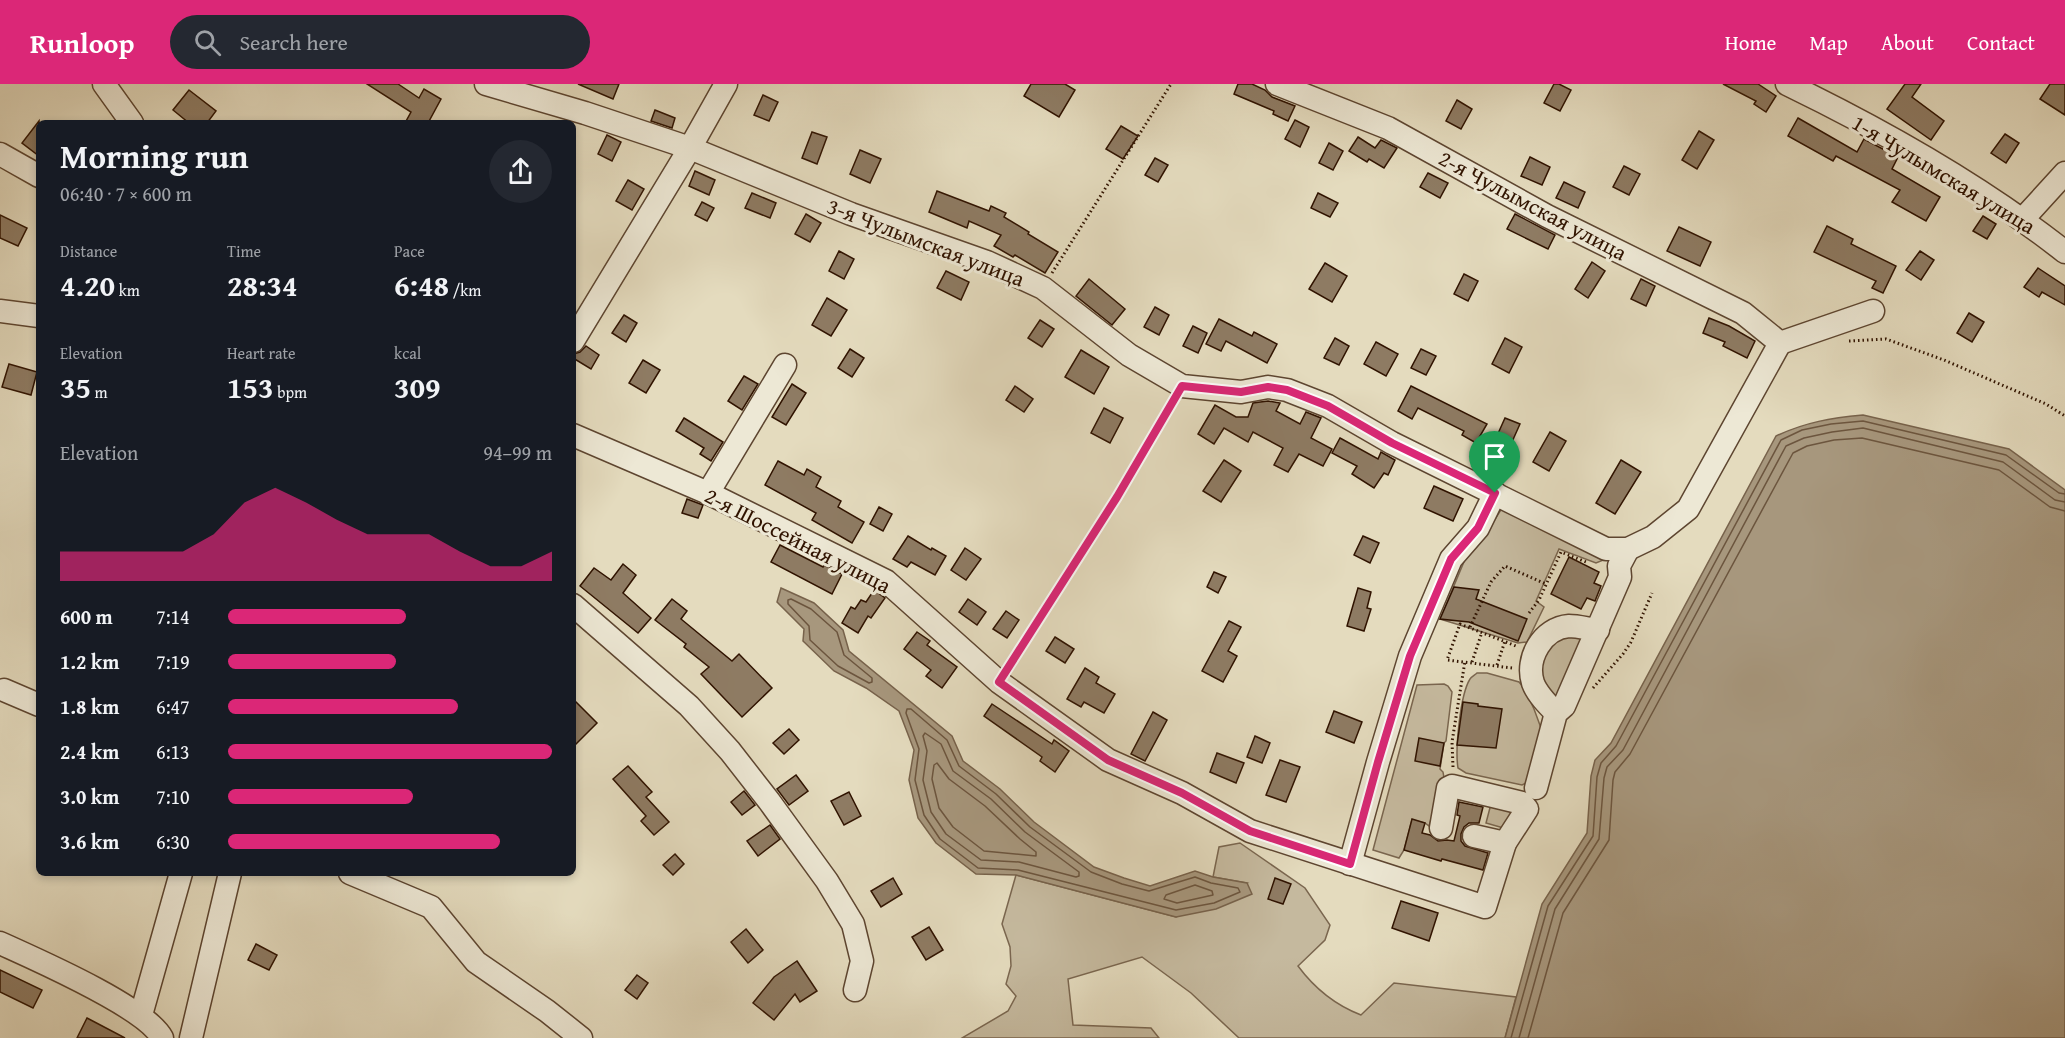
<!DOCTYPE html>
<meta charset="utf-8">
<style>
:root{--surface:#171b24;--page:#242831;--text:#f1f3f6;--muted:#9ea1a6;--accent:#db2777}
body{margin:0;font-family:"Gentium Book Plus",serif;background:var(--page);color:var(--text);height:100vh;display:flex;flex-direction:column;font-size:22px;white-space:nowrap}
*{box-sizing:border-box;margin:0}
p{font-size:20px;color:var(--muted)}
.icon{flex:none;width:33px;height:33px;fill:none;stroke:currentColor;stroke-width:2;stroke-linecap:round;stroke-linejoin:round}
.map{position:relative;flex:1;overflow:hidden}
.sheet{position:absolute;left:36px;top:36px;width:540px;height:756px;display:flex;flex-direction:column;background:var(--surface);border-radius:9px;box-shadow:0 3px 9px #0003}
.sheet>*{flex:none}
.pin{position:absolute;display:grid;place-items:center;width:51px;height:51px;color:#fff;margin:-62px -26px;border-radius:50% 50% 50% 0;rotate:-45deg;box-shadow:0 0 6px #0007}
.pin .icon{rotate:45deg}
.round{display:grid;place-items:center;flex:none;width:63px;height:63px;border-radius:32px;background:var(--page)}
.head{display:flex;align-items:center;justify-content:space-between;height:102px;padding:0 24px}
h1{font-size:33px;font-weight:800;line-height:45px}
.figures{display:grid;grid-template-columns:repeat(3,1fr);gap:9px;height:102px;padding:6px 24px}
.figures div{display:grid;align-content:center}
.figures b{font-size:30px;font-weight:800}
.figures small{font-size:16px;font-weight:400}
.figures p{font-size:16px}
.chart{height:168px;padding:12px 24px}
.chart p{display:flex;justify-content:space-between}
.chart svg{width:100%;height:108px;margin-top:6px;fill:var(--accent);opacity:.7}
ul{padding:0 24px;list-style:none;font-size:20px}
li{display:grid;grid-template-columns:96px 72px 1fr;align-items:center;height:45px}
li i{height:15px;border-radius:8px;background:var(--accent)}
header{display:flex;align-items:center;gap:36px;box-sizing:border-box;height:84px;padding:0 30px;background:var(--accent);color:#fff}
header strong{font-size:28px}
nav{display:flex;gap:33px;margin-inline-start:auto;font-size:21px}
.search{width:420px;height:54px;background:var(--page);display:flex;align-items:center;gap:15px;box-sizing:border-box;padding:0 21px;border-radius:33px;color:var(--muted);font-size:22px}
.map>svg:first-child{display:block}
.green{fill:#c5b99e;stroke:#7a664f;stroke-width:1.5}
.water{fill:#a7977d;stroke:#77624b;stroke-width:1.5}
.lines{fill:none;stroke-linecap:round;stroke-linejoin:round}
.shore{stroke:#6c553e;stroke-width:1.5}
.building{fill:#8e7b63;stroke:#301300;stroke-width:1.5}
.minor-casing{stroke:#5d4530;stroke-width:25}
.path{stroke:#301300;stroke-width:3;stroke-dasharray:1.5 3;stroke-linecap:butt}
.minor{stroke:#ede8d5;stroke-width:22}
.route-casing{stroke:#fff;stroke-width:12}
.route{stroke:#db2777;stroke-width:8}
.labels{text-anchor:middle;stroke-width:6;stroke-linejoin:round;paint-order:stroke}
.street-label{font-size:22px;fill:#301300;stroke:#ede8d5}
</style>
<header>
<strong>Runloop</strong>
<div class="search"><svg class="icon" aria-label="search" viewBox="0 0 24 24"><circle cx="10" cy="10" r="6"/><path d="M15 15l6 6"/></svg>Search here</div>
<nav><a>Home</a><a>Map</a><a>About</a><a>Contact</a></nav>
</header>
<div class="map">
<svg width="2065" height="954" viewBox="0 0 2065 954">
<rect width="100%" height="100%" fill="#e4dbbe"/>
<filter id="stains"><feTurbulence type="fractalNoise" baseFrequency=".00333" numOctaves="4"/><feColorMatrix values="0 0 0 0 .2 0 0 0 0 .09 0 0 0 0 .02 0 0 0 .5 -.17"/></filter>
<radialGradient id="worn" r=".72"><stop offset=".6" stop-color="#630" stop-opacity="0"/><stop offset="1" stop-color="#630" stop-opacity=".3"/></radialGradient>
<g class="green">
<path d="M1504,421L1606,475L1596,479L1559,465L1536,517L1544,523L1527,558L1518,559L1440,535L1466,473L1485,451Z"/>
<path d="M1564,551L1590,554L1554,616L1540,593L1544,567Z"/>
<path d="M1477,589H1487L1519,598L1524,604L1534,625L1541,644L1528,698L1522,701L1466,689L1458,684C1455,666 1460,611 1470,595C1471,593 1475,591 1477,589Z"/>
<path d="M1444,600L1448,602L1452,608L1446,657L1444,659L1440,685L1443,688L1444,694L1429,742L1425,739L1412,736L1404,766L1399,774L1373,766L1417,601Z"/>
<path d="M1492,716L1516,722L1507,745L1486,739Z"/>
<path d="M1240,759L1305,804L1330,841L1325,856L1298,882C1315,905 1335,921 1361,931L1394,899L1516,913L1505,954H1239L1191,909L1142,873L1068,895L1073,941L1151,944L1159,954H962L1008,927L1016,912L1006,900L1011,882L1010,863L1002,840L1016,791L1176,833L1247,799L1213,793L1219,763Z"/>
</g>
<g class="water">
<path d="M1863,331L2009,365L2065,406V954H1505L1542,820L1587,749L1591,692L1595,676L1611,659L1776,352C1806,338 1831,334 1863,331Z"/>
<path d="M781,504L814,519L843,546L849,567L952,652L963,677L1000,705L1034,738L1094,783L1124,794L1150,802L1195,787L1213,793L1247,799L1252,810L1216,825L1176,833L1016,791L976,790L936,759L918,734L909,696L914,666L899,627L866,604L834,587L803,557L804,545L777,518Z"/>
</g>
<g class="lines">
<g class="shore">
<path d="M788,516L791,515L811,525L837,548L844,571L872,594V598L869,599L838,582L810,556L809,542L788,520Z"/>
<path d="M907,625H911L947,656L959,682L996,710L1030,743L1091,788L1122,800L1149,807L1195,793L1211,799L1238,804L1240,808L1214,819L1176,826L1018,786L978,784L940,755L924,731L915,696L919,665L906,629Z"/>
<path d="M925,649L941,660L953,687L991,715L1025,748L1079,788V792L1076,793L1019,778L981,776L946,750L931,728L923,696L927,667L923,652Z"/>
<path d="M937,679L949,695L985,722L1020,755L1036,768V772L984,767L953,743L939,724L932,695L934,681Z"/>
<path d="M1195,801L1212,807L1213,811L1177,819L1164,815L1166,811Z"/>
<path d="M1511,954L1548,822L1593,752L1597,693L1601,679L1616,662L1781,356L1802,346L1831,340L1863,337L2006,371L2059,409L2065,410"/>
<path d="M1519,954L1555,825L1599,755L1604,694L1607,683L1623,666L1786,362L1804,354L1832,348L1863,344L2003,378L2055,416L2065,418"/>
<path d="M1528,954L1563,829L1609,756L1613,696L1615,688L1630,670L1793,369L1807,362L1834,356L1862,354L1999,386L2050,423L2065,427"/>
</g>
</g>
<g class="building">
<path d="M367,0H398L419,14L424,5L441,15L428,39H405L411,28Z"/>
<path d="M578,0H619L613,15Z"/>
<path d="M1031,0H1065L1075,6L1059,33L1024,12Z"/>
<path d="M1238,0H1252L1265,6L1272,13L1295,22L1288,37L1273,30L1274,27L1234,10Z"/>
<path d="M1554,0H1559L1571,6L1560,27L1544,19Z"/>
<path d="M1723,0H1758L1776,12L1766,28L1754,20L1756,17Z"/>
<path d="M1905,0H1921L1912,13L1944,37L1931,56L1887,25Z"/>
<path d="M2050,0H2065V31L2040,15Z"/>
<path d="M189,6L216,27L207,39H189L173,26Z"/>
<path d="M763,11L778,18L769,37L754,31Z"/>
<path d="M1457,16L1472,25L1461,45L1446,37Z"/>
<path d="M655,26L675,34L672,44L651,37Z"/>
<path d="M1798,34L1857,68L1864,55L1898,73L1892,85L1940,113L1926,137L1892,118L1900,106L1836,72L1833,77L1788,52Z"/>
<path d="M1295,36L1309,43L1300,63L1285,55Z"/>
<path d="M39,37V72L22,59Z"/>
<path d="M1121,42L1138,52L1123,75L1106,65Z"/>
<path d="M1699,47L1714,56L1697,85L1682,76Z"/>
<path d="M812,48L827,53L817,80L802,74Z"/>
<path d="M2005,50L2019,59L2006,79L1991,69Z"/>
<path d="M607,51L621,58L612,77L598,70Z"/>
<path d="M1358,53L1375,64L1381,56L1397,64L1384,84L1369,75L1367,78L1349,67Z"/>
<path d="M1329,59L1343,67L1333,86L1319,79Z"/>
<path d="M860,66L881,75L870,99L850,90Z"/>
<path d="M1530,73L1550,83L1542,101L1521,92Z"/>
<path d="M1155,74L1168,81L1158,98L1145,91Z"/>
<path d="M1624,82L1640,90L1629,111L1613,103Z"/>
<path d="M695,87L715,96L709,111L689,102Z"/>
<path d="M1428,89L1448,99L1440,114L1420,103Z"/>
<path d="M628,96L644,105L632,126L616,117Z"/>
<path d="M1564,98L1585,108L1578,124L1556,114Z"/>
<path d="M937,107L989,127L991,122L1006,129L1004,133L1029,148L1028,150L1058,168L1045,189L1015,171L1013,173L994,162L1001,151L969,137L967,144L929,128Z"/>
<path d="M752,109L776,119L770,134L745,124Z"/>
<path d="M1318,109L1338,119L1330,133L1311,124Z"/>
<path d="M702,118L714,124L707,137L695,131Z"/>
<path d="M806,130L821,139L810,158L795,150Z"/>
<path d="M1515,130L1555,151L1548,165L1507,145Z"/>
<path d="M0,131L27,144L18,162L0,154Z"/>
<path d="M1983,132L1996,140L1987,155L1973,147Z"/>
<path d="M1827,142L1853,155L1851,160L1896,182L1883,209L1872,204L1876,197L1814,168Z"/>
<path d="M1679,143L1711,158L1700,182L1667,167Z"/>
<path d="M839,167L854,175L844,195L829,187Z"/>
<path d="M1920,167L1934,176L1921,196L1906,186Z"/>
<path d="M1592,178L1605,187L1588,214L1575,205Z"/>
<path d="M1325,179L1347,192L1332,218L1309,205Z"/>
<path d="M2038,184L2065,202V221L2042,208L2039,213L2024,203Z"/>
<path d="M946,187L969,198L961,216L937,204Z"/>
<path d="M1464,190L1478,197L1468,217L1454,210Z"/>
<path d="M1089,195L1125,225L1112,241L1076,212Z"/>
<path d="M1641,195L1655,202L1646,222L1631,215Z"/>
<path d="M827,214L847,226L831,252L812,241Z"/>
<path d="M1155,223L1169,231L1159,251L1144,243Z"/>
<path d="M1969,229L1984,238L1972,258L1957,249Z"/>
<path d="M624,231L637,239L626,258L612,249Z"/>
<path d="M1709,234L1729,242L1755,257L1747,274L1723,262L1725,258L1703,249Z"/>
<path d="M1219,235L1252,252L1254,248L1277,260L1267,279L1226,257L1221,267L1206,260Z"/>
<path d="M1040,236L1054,245L1042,263L1028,254Z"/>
<path d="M1193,242L1207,249L1198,269L1183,262Z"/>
<path d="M1335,254L1349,262L1339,281L1324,274Z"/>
<path d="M1505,254L1522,263L1509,289L1492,280Z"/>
<path d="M1376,258L1398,270L1386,292L1364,280Z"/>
<path d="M586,262L599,271L591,285L573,274V270L580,268Z"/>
<path d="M850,265L864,274L852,293L838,284Z"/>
<path d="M1421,265L1436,272L1426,291L1411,284Z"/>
<path d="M1081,266L1109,283L1094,310L1065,293Z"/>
<path d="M643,276L660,286L646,309L629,299Z"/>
<path d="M9,280L37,288L31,311L2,303Z"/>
<path d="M744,292L758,300L742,326L728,317Z"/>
<path d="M792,300L806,309L786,341L772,333Z"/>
<path d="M1015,302L1033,315L1024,328L1006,316Z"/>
<path d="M1411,302L1487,340L1476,359L1462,351L1464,347L1418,324L1412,335L1398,327Z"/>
<path d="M1268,317L1280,319L1276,327L1300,340L1306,328L1321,334L1311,354L1332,365L1323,382L1299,370L1288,388L1274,381L1283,364L1253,348L1248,358L1224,344L1214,360L1198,350L1215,321L1236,333H1248L1253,319Z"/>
<path d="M1104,324L1123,334L1110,359L1091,349Z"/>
<path d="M684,334L723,358L711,377L700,370L704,364L676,347Z"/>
<path d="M1505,334L1520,340L1511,360L1496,354Z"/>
<path d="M1550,348L1566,357L1549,387L1533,378Z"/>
<path d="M1340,354L1378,375L1381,368L1395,376L1388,391L1384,389L1374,404L1352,390L1357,382L1332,369Z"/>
<path d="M1224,376L1241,387L1221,418L1203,407Z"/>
<path d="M1621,376L1641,388L1615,430L1596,419Z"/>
<path d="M778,377L804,391L807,385L821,393L816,403L841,417L838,423L864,438L852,459L812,436L816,429L765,401Z"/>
<path d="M1434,402L1463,415L1453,437L1424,424Z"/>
<path d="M687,415L703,421L698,434L682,429Z"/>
<path d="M879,423L892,430L883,447L870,440Z"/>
<path d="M908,452L931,466L932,464L946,472L935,491L911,478L907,483L893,475Z"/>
<path d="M1363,452L1379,459L1370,479L1354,471Z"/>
<path d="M780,461L823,483L824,481L842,490L832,510L771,478Z"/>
<path d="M965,464L981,475L966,496L951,486Z"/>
<path d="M1569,473L1599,488L1594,499L1601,502L1595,517L1587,514L1581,525L1551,510Z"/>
<path d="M623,480L636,491L623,509L651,534L638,549L580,502L594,484L611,496Z"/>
<path d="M1214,488L1226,493L1218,509L1207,503Z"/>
<path d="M1454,503L1479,506L1476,515L1527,535L1518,557L1469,538L1440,535Z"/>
<path d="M1358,504L1371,508L1367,524L1371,525L1364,547L1347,542Z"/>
<path d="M874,506L885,514L871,534L868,532L858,549L842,539L851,523L855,525L861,516L866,518Z"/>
<path d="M672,515L687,527L681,535L732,577L739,570L772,604L742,633L701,590L709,583L684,563L686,560L655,536Z"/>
<path d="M968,515L986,528L977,541L959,528Z"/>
<path d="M1006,527L1019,536L1007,554L993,545Z"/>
<path d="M1229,537L1241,543L1228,567L1237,572L1223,598L1202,587Z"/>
<path d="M917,548L930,557L927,561L957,583L942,604L926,592L931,586L904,565Z"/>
<path d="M1055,553L1074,565L1065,579L1046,567Z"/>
<path d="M1085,584L1099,593L1096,599L1115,610L1104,629L1084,618L1081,623L1067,615Z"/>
<path d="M573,615L597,639L573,663Z"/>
<path d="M1463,618L1478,620V622L1502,625L1496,664L1457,661Z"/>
<path d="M992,620L1052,660L1054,656L1069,667L1055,688L1040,677L1042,673L984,632Z"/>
<path d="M1334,627L1362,638L1354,659L1326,648Z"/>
<path d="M1153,628L1167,636L1145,677L1131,670Z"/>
<path d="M789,645L799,656L784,670L773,659Z"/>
<path d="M1255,652L1270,659L1262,679L1247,673Z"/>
<path d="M1419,654L1444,659L1440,682L1415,677Z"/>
<path d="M1217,669L1244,679L1236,699L1210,688Z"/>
<path d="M1280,676L1300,683L1286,718L1266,711Z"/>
<path d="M628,682L652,708L646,713L669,738L654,751L641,737L646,732L613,695Z"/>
<path d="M796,691L808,707L789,721L777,705Z"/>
<path d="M744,707L755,721L742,731L731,718Z"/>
<path d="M849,708L861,732L844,741L831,717Z"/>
<path d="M1459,718L1483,723L1479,739H1469L1464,743L1461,750V757L1465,762L1488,769L1483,786L1442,775L1441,777L1404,766L1412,735L1425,739L1422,749L1430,751L1438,757L1447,756L1454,757L1460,732L1457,731Z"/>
<path d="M770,741L780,755L758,772L747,757Z"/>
<path d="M675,770L684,780L673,791L663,781Z"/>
<path d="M893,794L902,810L881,823L871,807Z"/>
<path d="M1275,794L1291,800L1283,820L1268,815Z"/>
<path d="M1401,817L1438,829L1429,857L1392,844Z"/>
<path d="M929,843L943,866L926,876L912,853Z"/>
<path d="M746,845L763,866L748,879L731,858Z"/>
<path d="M256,860L277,871L269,886L248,876Z"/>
<path d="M797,877L817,907L800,918L795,910L774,936L753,919L774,893Z"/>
<path d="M0,886L42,906L33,924L0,908Z"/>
<path d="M637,891L648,899L637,915L625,906Z"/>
<path d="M87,934L125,954H77Z"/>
</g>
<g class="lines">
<defs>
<g id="minor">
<path d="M104,0L132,39"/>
<path d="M486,0L585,29L690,64L851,130L987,178L1043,204L1129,271L1182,302L1241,308L1268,303L1287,306L1328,322L1392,359L1606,465H1628L1653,453L1688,425L1780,259"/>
<path d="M1277,0L1388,44L1547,132L1743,229L1780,259"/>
<path d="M1787,0C1884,47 1980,101 2065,168"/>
<path d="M0,70L39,92"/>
<path d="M2023,135L2065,89"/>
<path d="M0,227L39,232"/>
<path d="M573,257L690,64L726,0"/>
<path d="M1780,259L1873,227"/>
<path d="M573,351L708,409L886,497L999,598L1108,676L1182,709L1250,747L1485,823L1505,759L1527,725L1522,719L1452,702L1448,704L1441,744"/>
<path d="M708,409L785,281"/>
<path d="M573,521L689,622L730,667L769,717L827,797L853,840L862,877L855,906"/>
<path d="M4,606L39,621"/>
<path d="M1556,629C1548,621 1537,610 1533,599C1525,574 1543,544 1569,542C1578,542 1589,545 1598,546"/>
<path d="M1536,704L1556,629L1564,622L1620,493L1619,482L1628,465"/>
<path d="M1474,752L1505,759"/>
<path d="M1350,780L1378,678L1410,572L1451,475L1478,444L1495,409"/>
<path d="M350,789L431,823L476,878L547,927L581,954"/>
<path d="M0,859C35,875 146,923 162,954"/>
<path d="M141,931L181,789"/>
<path d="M191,954L230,789"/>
</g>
</defs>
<use href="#minor" class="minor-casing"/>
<g class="path">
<path d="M1052,189L1171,0"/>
<path d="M1849,257L1886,255L1944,276L2046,320L2065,332"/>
<path d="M1529,529L1539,516L1561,468L1586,478"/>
<path d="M1470,543L1491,498L1505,482L1546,500"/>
<path d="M1472,578L1482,548"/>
<path d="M1497,581L1505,557"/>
<path d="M1010,582L1117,413L1173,317"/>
<path d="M1512,584L1447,576L1460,540L1516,562"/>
<path d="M1593,604L1623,570L1631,558L1652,509"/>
<path d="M1453,683L1452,658L1465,577"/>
</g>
<use href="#minor" class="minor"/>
</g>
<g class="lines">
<defs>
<path id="route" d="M1182,302L1241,308L1268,303L1287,306L1328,322L1392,359L1495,409L1478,444L1451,475L1410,572L1378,678L1350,780L1250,747L1182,709L1108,676L999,598L1117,413Z"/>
</defs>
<use href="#route" class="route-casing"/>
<use href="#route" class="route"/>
</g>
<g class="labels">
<g class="street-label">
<text transform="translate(1944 90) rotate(31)" y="8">1-я Чулымская улица</text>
<text transform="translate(1533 121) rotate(28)" y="8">2-я Чулымская улица</text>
<text transform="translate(926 158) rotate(21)" y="8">3-я Чулымская улица</text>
<text transform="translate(798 456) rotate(27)" y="8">2-я Шоссейная улица</text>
</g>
</g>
<rect width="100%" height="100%" filter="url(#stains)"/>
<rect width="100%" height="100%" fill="url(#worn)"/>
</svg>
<div class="pin" style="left:1495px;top:409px;background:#1e9e55"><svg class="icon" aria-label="arrive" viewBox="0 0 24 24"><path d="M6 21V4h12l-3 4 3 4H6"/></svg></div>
<section class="sheet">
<div class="head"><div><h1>Morning run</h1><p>06:40 · 7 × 600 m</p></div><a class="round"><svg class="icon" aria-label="share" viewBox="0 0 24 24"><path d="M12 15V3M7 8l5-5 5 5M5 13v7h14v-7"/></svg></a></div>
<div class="figures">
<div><p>Distance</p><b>4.20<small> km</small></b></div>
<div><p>Time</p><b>28:34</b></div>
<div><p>Pace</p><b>6:48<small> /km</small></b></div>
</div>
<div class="figures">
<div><p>Elevation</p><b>35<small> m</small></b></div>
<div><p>Heart rate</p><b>153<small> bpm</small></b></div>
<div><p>kcal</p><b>309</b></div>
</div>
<div class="chart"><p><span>Elevation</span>94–99 m</p>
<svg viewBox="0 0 160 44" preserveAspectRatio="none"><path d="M0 44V32L10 32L20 32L30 32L40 32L50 25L60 12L70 6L80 12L90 19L100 25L110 25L120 25L130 32L140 38L150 38L160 32V44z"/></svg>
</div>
<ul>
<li><b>600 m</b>7:14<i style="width:55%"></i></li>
<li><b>1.2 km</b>7:19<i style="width:52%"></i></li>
<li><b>1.8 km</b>6:47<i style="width:71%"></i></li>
<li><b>2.4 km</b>6:13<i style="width:100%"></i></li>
<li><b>3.0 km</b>7:10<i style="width:57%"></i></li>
<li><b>3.6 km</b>6:30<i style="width:84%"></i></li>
</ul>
</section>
</div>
